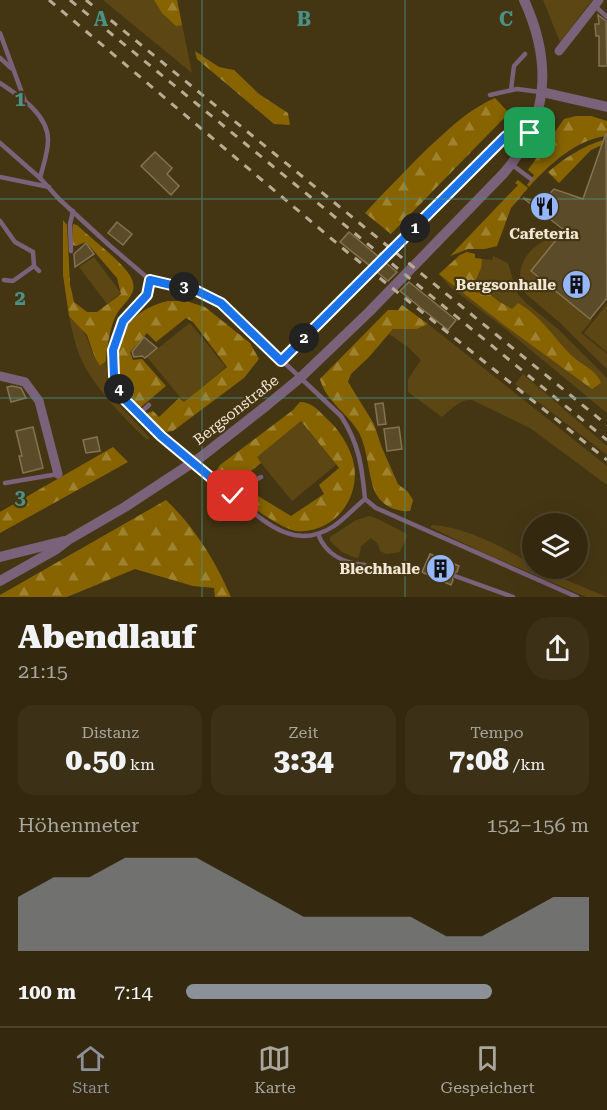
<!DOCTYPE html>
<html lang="de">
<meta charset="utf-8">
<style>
:root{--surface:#34280e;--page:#3c3017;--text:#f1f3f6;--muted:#a9a69e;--line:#4e442e;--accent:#8c9099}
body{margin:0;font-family:"Roboto Serif",serif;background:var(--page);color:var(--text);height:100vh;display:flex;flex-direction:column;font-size:22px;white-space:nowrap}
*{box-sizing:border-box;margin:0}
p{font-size:20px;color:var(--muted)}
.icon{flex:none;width:33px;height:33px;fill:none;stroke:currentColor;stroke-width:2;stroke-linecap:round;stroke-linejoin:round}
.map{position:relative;height:597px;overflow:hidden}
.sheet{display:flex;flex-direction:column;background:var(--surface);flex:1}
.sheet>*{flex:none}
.fabs{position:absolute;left:522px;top:513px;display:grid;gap:12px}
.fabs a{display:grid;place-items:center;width:66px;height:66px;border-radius:50%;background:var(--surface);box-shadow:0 6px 24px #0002,0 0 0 2px var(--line);font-size:30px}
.pin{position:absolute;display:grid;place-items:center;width:51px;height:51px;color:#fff;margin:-26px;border-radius:12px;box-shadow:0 3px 9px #0006}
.km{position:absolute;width:30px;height:30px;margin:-15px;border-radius:50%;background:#222;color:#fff;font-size:16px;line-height:30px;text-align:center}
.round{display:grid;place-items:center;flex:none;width:63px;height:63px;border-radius:24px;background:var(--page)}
.head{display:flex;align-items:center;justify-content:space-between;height:102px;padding:0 18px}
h1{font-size:33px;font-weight:800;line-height:45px}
.stats{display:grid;grid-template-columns:repeat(3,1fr);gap:9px;height:102px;padding:6px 18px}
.stats div{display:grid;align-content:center;border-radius:15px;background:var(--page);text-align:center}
.stats b{font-size:30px;font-weight:800}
.stats small{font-size:16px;font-weight:400}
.stats p{font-size:16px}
.chart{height:168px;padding:12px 18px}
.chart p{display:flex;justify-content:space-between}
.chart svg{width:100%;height:108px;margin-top:6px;fill:var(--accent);opacity:.7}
ul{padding:0 18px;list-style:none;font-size:20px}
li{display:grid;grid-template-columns:96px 72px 1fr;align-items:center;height:45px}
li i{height:15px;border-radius:8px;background:var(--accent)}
.menu{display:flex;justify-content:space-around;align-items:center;height:84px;border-top:2px solid var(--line);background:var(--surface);font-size:16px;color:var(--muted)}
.menu a{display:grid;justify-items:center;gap:3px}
.menu .active{color:var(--accent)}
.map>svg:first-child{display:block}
.grass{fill:#5c4614}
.forest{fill:url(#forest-firs)}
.building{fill:#5b4b29;stroke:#857350;stroke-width:1.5}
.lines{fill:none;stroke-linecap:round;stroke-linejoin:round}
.service{stroke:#7a627b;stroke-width:4.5}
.minor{stroke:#7a627b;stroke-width:9}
.tertiary{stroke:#7a627b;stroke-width:10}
.rail{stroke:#b8ac94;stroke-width:3;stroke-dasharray:8 8;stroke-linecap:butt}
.service-bridge{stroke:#7a627b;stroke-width:4.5}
.route-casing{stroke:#fff;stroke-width:12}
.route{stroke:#1a73e8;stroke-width:8}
.grid{fill:none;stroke:#489288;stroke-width:1.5;stroke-opacity:0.55}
.labels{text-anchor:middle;stroke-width:4.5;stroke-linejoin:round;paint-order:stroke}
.poi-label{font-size:15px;font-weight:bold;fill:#f1e7d4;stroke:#453613;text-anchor:end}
.street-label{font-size:15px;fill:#f1e7d4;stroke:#453613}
.grid-label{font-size:20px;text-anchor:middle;font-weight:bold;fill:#489288;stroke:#453613;stroke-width:4.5;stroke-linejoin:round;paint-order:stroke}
</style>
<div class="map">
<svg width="607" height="597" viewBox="0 0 607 597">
<defs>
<pattern id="forest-firs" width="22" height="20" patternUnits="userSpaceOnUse" patternTransform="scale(1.5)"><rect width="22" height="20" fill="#876400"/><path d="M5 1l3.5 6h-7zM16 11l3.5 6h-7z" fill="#9e8230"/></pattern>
</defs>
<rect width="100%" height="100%" fill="#453613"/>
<g class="grass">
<path d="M103,0H177L192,73Z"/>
<path d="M543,0H592L560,42Z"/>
<path d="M550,238L554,242L531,271L592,320L581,333L607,354V369L559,322L526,294C511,270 527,248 550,238Z"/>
<path d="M467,252L475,254V258L492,260L493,256L508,263L517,293L526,303L559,330L607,378V413L503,327L450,287L439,274L460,255Z"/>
<path d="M94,257L121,293L107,304L79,267Z"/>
<path d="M607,304V352L584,333Z"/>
<path d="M69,316C92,334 86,346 100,366L106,361L108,383L120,406L153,441L150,438L147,440C123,417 94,387 80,357C75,344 72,330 69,316Z"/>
<path d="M190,323L226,367L184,402L147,357Z"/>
<path d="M428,324L607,466V485L530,428L472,400C461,398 451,410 442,417L408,392V379L421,360L409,348L389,334L393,329H417Z"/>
<path d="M523,374L607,446V455L515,384Z"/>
<path d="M301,421L336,465L292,501L256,457Z"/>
<path d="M370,516L378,519L405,533L407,536L400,552L386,554L380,551L378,544L371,538L361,546L359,557L356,558L342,552L330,541V537L356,520Z"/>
<path d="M432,525C467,527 502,547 532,564V568L540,569L607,597H586L482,552L430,527Z"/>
</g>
<g class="forest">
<path d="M154,0H177L182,25L176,26L162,13Z"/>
<path d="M195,51L219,67L234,70L259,94L288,113L290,125L274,124L197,59Z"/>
<path d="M495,98L509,113L391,234L365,213C386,190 407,169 429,147C450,128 469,109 495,98Z"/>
<path d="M576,116H591L607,121V136C576,139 549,165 529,187L527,185L534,175L528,170L564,119Z"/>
<path d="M603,140L602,145L591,150L559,183L548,172C565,158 581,147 603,140Z"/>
<path d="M518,180L528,188L511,208L497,246L485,249H468L450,256L518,185L515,183Z"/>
<path d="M63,220L67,225L70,284L74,302L87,312H97L121,294L117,278L86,242L76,246L72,245L73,224L77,225C92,240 113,254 125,269C147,294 120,301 114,320C109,333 107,347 106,361L100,366L95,358L87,335L69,316L63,275Z"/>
<path d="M467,252L475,254V258L482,259L481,268L475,282L498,301L512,309L518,303C541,316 553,337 571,355C581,365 597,370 601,383L592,389L504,325L439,274L460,255Z"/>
<path d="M168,301H186L205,307L250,343L259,359L244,378L173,431L166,432L148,417L147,413L153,411L159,417L179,398L184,402L227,367L193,322L186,318L156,342L147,333L130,352L133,360L142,359L166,386L140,408C131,397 121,386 118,372C109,336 135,308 168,301Z"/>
<path d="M402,305L428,324L417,329H393L369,357L351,374L348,382L374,424L382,448L398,484L408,492L413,500L410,511C397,512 385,507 378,497C368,484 369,449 358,431C347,413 325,400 320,379L388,310H398Z"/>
<path d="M300,402C312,402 318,410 326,418C339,429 351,448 354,465C360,501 332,534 296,531C283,529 254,509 244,500L253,493L291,516L324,494L319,485L339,468L301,421L257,457L261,463L233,486L215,473L220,465L293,410Z"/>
<path d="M113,447L128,462L0,533V512Z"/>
<path d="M166,500C194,526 216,562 231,597H215L214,588L193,586L135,569L67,597H0V595Z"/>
</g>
<g class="building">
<path d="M598,15L606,21L607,66H599V36H596L595,24H599Z"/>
<path d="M606,133L607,298L590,319L531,271L564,230L523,198L541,203L554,189L583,199Z"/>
<path d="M155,152L172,168L167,174L179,186L171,195L141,166Z"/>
<path d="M117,222L132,234L123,245L108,233Z"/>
<path d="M349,232L379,257L370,266L340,242Z"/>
<path d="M86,243L94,254L75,267L74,254Z"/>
<path d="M386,263L397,272L388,281L377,272Z"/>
<path d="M409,282L456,320L448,330L400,291Z"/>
<path d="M144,337L157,348L145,358L142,356L134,357L132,352Z"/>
<path d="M12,386L21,388L26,398L11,402L7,387Z"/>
<path d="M383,403L386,424L378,425L375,404Z"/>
<path d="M33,427L43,468L23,473L19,456H22L16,431Z"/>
<path d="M399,427L402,449L387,451L384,429Z"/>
<path d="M97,437L100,451L86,453L83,440Z"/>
<path d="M430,554L459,566L457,572L451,574L453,580L451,585L422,572Z"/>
</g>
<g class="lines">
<g class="service">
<path d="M595,6L607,17"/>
<path d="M0,33L25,101"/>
<path d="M0,58L11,68"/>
<path d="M0,83C19,96 48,114 48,140C48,153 43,166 40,178"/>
<path d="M511,90L514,66L525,54"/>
<path d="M490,95L517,89L540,92"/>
<path d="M0,143L40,178L59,199L109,245L150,280L197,291L221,303L341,416C359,444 362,466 365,499L376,508L577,597"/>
<path d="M511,164L531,179"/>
<path d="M0,177L49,187"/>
<path d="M0,221L15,242L33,252L34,266L39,271"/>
<path d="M71,251L70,224L73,211"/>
<path d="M4,280L13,281L34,266"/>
<path d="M150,280C144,305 134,303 123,321C109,344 109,378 125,400C134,413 150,424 161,436"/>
<path d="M281,361L505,137L513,131L529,132"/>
<path d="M139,414L149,405"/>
<path d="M207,474C219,484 231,494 243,504C269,526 298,550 334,526C345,519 355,507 365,499"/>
<path d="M5,483L58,474"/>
<path d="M233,496L244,486L261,477"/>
<path d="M318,534C326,555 343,563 365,565"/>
<path d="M455,576L513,597"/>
</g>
<g class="minor">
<path d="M559,51L599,0"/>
<path d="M0,376L25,382L39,401L58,474"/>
</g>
<g class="tertiary">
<path d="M542,92L607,107"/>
<path d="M0,557L64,541"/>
<path d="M0,581L55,550L68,540L125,507L201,457L266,406L300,378L369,312L504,173C549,120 553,63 524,0"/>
</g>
<g class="rail">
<path d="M49,0L346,251L607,460"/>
<path d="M70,0L607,440"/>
<path d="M86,0L607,425"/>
</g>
<path class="service-bridge" d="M161,436L207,474"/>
</g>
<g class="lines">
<defs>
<path id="route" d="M233,496L161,436L125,400L114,376L113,350L123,321L147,295L150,280L197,291L221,303L281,361L505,137L513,131L530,133"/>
</defs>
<use href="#route" class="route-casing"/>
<use href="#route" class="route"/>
</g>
<path class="grid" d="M202,0V597M405,0V597M0,199H607M0,398H607"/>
<defs>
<symbol id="restaurant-disc" viewBox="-11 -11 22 22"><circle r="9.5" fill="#95b6fd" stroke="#453613"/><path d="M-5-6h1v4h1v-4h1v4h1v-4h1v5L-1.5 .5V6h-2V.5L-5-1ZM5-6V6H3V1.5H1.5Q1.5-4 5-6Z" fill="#111"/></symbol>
<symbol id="building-disc" viewBox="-11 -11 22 22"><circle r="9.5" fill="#95b6fd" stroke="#453613"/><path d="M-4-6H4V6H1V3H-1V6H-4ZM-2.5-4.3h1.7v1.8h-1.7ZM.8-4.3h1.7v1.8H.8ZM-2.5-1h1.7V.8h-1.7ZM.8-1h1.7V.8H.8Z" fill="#111"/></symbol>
</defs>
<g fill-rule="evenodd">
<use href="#restaurant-disc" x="528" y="190" width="33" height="33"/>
<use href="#building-disc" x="560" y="268" width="33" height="33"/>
<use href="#building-disc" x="424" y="552" width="33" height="33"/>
</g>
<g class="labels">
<g class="poi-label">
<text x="544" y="239" text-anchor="middle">Cafeteria</text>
<text x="556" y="290">Bergsonhalle</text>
<text x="420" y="574">Blechhalle</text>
</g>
<g class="street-label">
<text transform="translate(236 410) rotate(-38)" y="5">Bergsonstraße</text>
</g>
</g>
<g class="grid-label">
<text x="101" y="26">A</text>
<text x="304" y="26">B</text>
<text x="506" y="26">C</text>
<text x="20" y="106">1</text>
<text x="20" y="305">2</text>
<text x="20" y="504">3</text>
</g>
</svg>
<div class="fabs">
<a><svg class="icon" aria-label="layers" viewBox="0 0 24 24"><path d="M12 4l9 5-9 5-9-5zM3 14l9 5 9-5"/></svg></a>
</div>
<div class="pin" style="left:530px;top:133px;background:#1e9e55"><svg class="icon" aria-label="arrive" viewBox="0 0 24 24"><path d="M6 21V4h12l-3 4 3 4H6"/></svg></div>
<div class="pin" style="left:233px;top:496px;background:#d93025"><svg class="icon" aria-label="check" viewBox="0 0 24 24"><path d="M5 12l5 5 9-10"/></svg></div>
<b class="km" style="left:415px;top:228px">1</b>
<b class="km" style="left:304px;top:338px">2</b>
<b class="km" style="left:184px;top:287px">3</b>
<b class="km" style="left:119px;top:389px">4</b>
</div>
<section class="sheet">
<div class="head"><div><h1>Abendlauf</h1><p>21:15</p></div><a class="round"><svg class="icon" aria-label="share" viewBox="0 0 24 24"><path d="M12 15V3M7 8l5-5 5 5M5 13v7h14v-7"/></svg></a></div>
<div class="stats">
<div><p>Distanz</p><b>0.50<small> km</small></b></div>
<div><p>Zeit</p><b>3:34</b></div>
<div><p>Tempo</p><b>7:08<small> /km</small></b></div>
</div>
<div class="chart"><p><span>Höhenmeter</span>152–156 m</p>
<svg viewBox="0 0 160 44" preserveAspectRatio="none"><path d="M0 44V22L10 14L20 14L30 6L40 6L50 6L60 14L70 22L80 30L90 30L100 30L110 30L120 38L130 38L140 30L150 22L160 22V44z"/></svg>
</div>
<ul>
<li><b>100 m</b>7:14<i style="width:76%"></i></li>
</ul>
</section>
<nav class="menu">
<a class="active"><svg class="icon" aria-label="home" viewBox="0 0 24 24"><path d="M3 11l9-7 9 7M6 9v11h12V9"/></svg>Start</a>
<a><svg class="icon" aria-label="map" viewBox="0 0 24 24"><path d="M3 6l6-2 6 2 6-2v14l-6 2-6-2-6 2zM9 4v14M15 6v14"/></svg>Karte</a>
<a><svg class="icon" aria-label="saved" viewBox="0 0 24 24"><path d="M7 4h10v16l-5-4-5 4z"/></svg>Gespeichert</a>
</nav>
